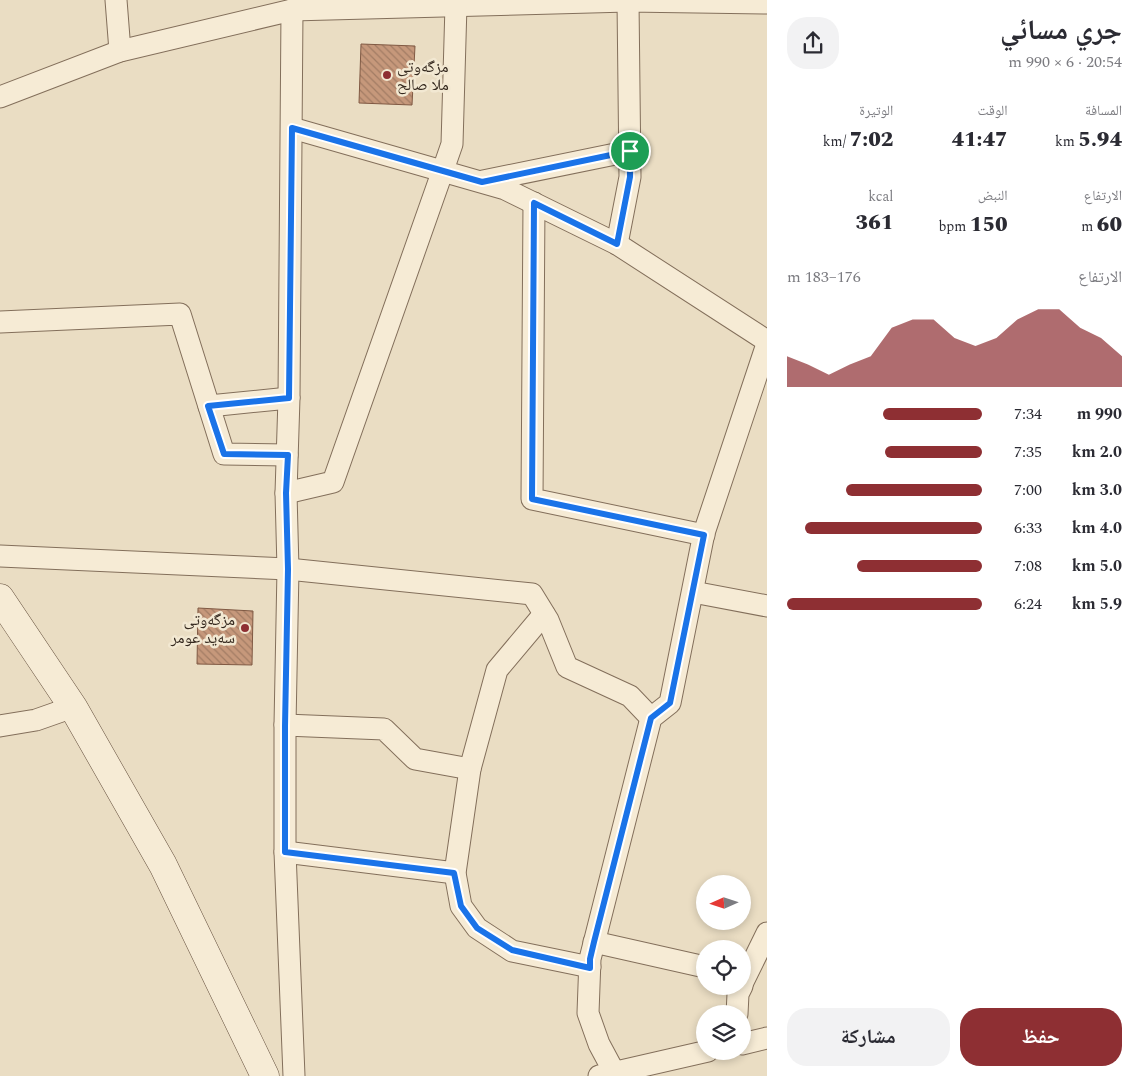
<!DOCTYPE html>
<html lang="ar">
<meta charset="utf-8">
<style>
:root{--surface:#fff;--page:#f2f2f3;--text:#2b2b33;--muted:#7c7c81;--accent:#8e2f33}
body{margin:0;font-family:Spectral,"Noto Naskh Arabic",serif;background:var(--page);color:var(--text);direction:rtl;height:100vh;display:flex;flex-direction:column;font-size:19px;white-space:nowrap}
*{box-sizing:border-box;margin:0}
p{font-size:16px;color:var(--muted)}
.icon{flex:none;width:28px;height:28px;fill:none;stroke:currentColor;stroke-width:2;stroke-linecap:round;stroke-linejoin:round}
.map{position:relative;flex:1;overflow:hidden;direction:ltr}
.panel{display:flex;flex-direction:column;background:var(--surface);width:375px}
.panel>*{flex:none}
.needle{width:32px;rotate:267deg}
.buttons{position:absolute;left:696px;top:875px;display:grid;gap:10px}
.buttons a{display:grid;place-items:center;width:55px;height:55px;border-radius:50%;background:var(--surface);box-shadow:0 2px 8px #0003;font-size:25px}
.pin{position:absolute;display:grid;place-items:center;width:42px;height:42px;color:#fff;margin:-21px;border:2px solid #fff;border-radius:50%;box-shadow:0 1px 5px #0007}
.round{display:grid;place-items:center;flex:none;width:52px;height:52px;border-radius:20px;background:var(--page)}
.summary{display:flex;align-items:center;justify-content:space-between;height:85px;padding:0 20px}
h1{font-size:28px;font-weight:800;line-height:38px}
.metrics{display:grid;grid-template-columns:repeat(3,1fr);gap:8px;height:85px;padding:5px 20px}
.metrics div{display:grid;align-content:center}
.metrics b{font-size:21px;font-weight:800}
.metrics small{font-size:14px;font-weight:400}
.metrics p{font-size:14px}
.chart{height:140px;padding:10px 20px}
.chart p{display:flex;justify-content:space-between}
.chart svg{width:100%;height:90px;margin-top:5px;fill:var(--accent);opacity:.7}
.button{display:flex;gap:10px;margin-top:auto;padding:10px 20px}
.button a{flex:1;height:58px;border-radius:20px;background:var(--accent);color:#fff;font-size:20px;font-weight:800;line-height:58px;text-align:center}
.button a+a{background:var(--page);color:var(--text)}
ul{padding:0 20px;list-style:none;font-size:16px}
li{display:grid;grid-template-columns:80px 60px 1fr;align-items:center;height:38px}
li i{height:12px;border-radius:6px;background:var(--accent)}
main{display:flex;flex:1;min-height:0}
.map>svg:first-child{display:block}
.building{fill:url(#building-back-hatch);stroke:#805943}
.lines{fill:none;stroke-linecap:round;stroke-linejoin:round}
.street-casing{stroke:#836f5b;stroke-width:23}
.secondary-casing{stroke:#65503e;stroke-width:29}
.street{stroke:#f6ebd5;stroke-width:21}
.secondary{stroke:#f6ebd5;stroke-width:28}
.route-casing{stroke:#fff;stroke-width:10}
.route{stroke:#1a73e8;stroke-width:6}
.poi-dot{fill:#8e2f33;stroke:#f2e8d2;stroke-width:2}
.labels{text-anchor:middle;stroke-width:5;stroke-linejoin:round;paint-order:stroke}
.poi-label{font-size:16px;fill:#34281e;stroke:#f2e8d2;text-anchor:start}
</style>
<main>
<section class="panel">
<div class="summary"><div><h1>جري مسائي</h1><p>20:54 · 6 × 990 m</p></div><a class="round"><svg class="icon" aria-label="share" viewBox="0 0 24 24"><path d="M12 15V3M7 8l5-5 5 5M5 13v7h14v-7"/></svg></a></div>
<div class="metrics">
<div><p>المسافة</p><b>5.94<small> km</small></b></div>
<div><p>الوقت</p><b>41:47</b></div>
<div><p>الوتيرة</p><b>7:02<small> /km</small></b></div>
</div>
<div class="metrics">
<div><p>الارتفاع</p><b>60<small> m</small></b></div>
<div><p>النبض</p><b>150<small> bpm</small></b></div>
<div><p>kcal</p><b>361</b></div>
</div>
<div class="chart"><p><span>الارتفاع</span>176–183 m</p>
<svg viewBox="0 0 160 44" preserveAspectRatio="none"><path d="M0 44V29L10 33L20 38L30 33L40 29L50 15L60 11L70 11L80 20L90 24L100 20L110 11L120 6L130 6L140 15L150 20L160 29V44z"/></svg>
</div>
<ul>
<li><b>990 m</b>7:34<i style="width:51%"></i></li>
<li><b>2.0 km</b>7:35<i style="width:50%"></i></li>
<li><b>3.0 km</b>7:00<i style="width:70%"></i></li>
<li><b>4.0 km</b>6:33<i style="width:91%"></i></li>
<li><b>5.0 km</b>7:08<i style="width:64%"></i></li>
<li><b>5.9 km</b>6:24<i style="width:100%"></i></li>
</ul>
<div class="button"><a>حفظ</a><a>مشاركة</a></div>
</section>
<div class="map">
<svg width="767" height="1076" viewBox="0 0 767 1076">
<defs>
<pattern id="building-back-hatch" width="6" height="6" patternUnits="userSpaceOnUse" patternTransform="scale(1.25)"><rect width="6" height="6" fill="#c6987b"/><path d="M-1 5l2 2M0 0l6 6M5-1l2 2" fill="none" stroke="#a27c64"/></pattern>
</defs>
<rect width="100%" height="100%" fill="#eaddc3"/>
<g class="building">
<path d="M361,44L415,46L412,105L359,103Z"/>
<path d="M198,608L253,611L252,665L197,664Z"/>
</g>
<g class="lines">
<defs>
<g id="street">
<path d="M116,0L120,51"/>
<path d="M292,10L289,398L286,493L288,569L285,725V852L294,1076"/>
<path d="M0,97L120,51L292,10L628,1L767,3"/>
<path d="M292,128L505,189L617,244L767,341"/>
<path d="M483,181L630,151"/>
<path d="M534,203L532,499L704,535"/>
<path d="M617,244L630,177L628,1"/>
<path d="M0,322L180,314L224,454L287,455"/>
<path d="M209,406L289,398"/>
<path d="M286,493L333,482L443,170L452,144L456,5"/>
<path d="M0,556L288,569L532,594L548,620L567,667L630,696L651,718"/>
<path d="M693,592L767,606"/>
<path d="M544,614L497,670L470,769L455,873L461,906L477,928L512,951L590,967"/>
<path d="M285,725L384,729L415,759L470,769"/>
<path d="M0,726L36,720L73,707"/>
<path d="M285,852L455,873"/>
<path d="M594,942L705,967"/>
<path d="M742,984L767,933"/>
<path d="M737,1014L738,994L742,986"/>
<path d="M742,1044L767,1038"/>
<path d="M599,1076L708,1051"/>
<path d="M615,1076L614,1072L599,1044L588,1013L590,959L651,718L670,703L704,533L767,344"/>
</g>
<path id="secondary" d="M0,598L73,707L163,865L265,1076"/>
</defs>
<use href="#street" class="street-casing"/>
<use href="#secondary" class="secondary-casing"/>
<use href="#street" class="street"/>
<use href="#secondary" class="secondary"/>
</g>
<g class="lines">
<defs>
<path id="route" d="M292,128L482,182L630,151V177L617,244L534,203L532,499L704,535L670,703L651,718L594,942L590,959V968L512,950L477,928L461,906L454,873L285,852V726L288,569L286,493L288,455L224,454L208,406L289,398Z"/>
</defs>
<use href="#route" class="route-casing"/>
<use href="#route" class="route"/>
</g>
<g class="poi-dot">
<circle cx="387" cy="75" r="5"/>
<circle cx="245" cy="628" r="5"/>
</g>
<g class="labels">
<g class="poi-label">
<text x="397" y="72">مزگه‌وتی<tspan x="397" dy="18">ملا صالح</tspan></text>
<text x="235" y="625" text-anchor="end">مزگەوتی<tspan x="235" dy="18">سەید عومر</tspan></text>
</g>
</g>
</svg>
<div class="buttons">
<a><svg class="needle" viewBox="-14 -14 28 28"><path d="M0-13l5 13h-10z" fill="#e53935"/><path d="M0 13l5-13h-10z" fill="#7c7c81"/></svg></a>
<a><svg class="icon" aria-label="locate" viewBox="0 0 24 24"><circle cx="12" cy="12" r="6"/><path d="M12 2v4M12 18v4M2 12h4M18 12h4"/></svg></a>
<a><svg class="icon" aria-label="layers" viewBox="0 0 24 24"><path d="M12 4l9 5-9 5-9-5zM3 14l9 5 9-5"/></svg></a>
</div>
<div class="pin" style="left:630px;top:151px;background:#1e9e55"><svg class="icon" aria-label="arrive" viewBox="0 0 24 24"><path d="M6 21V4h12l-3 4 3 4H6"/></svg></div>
</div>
</main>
